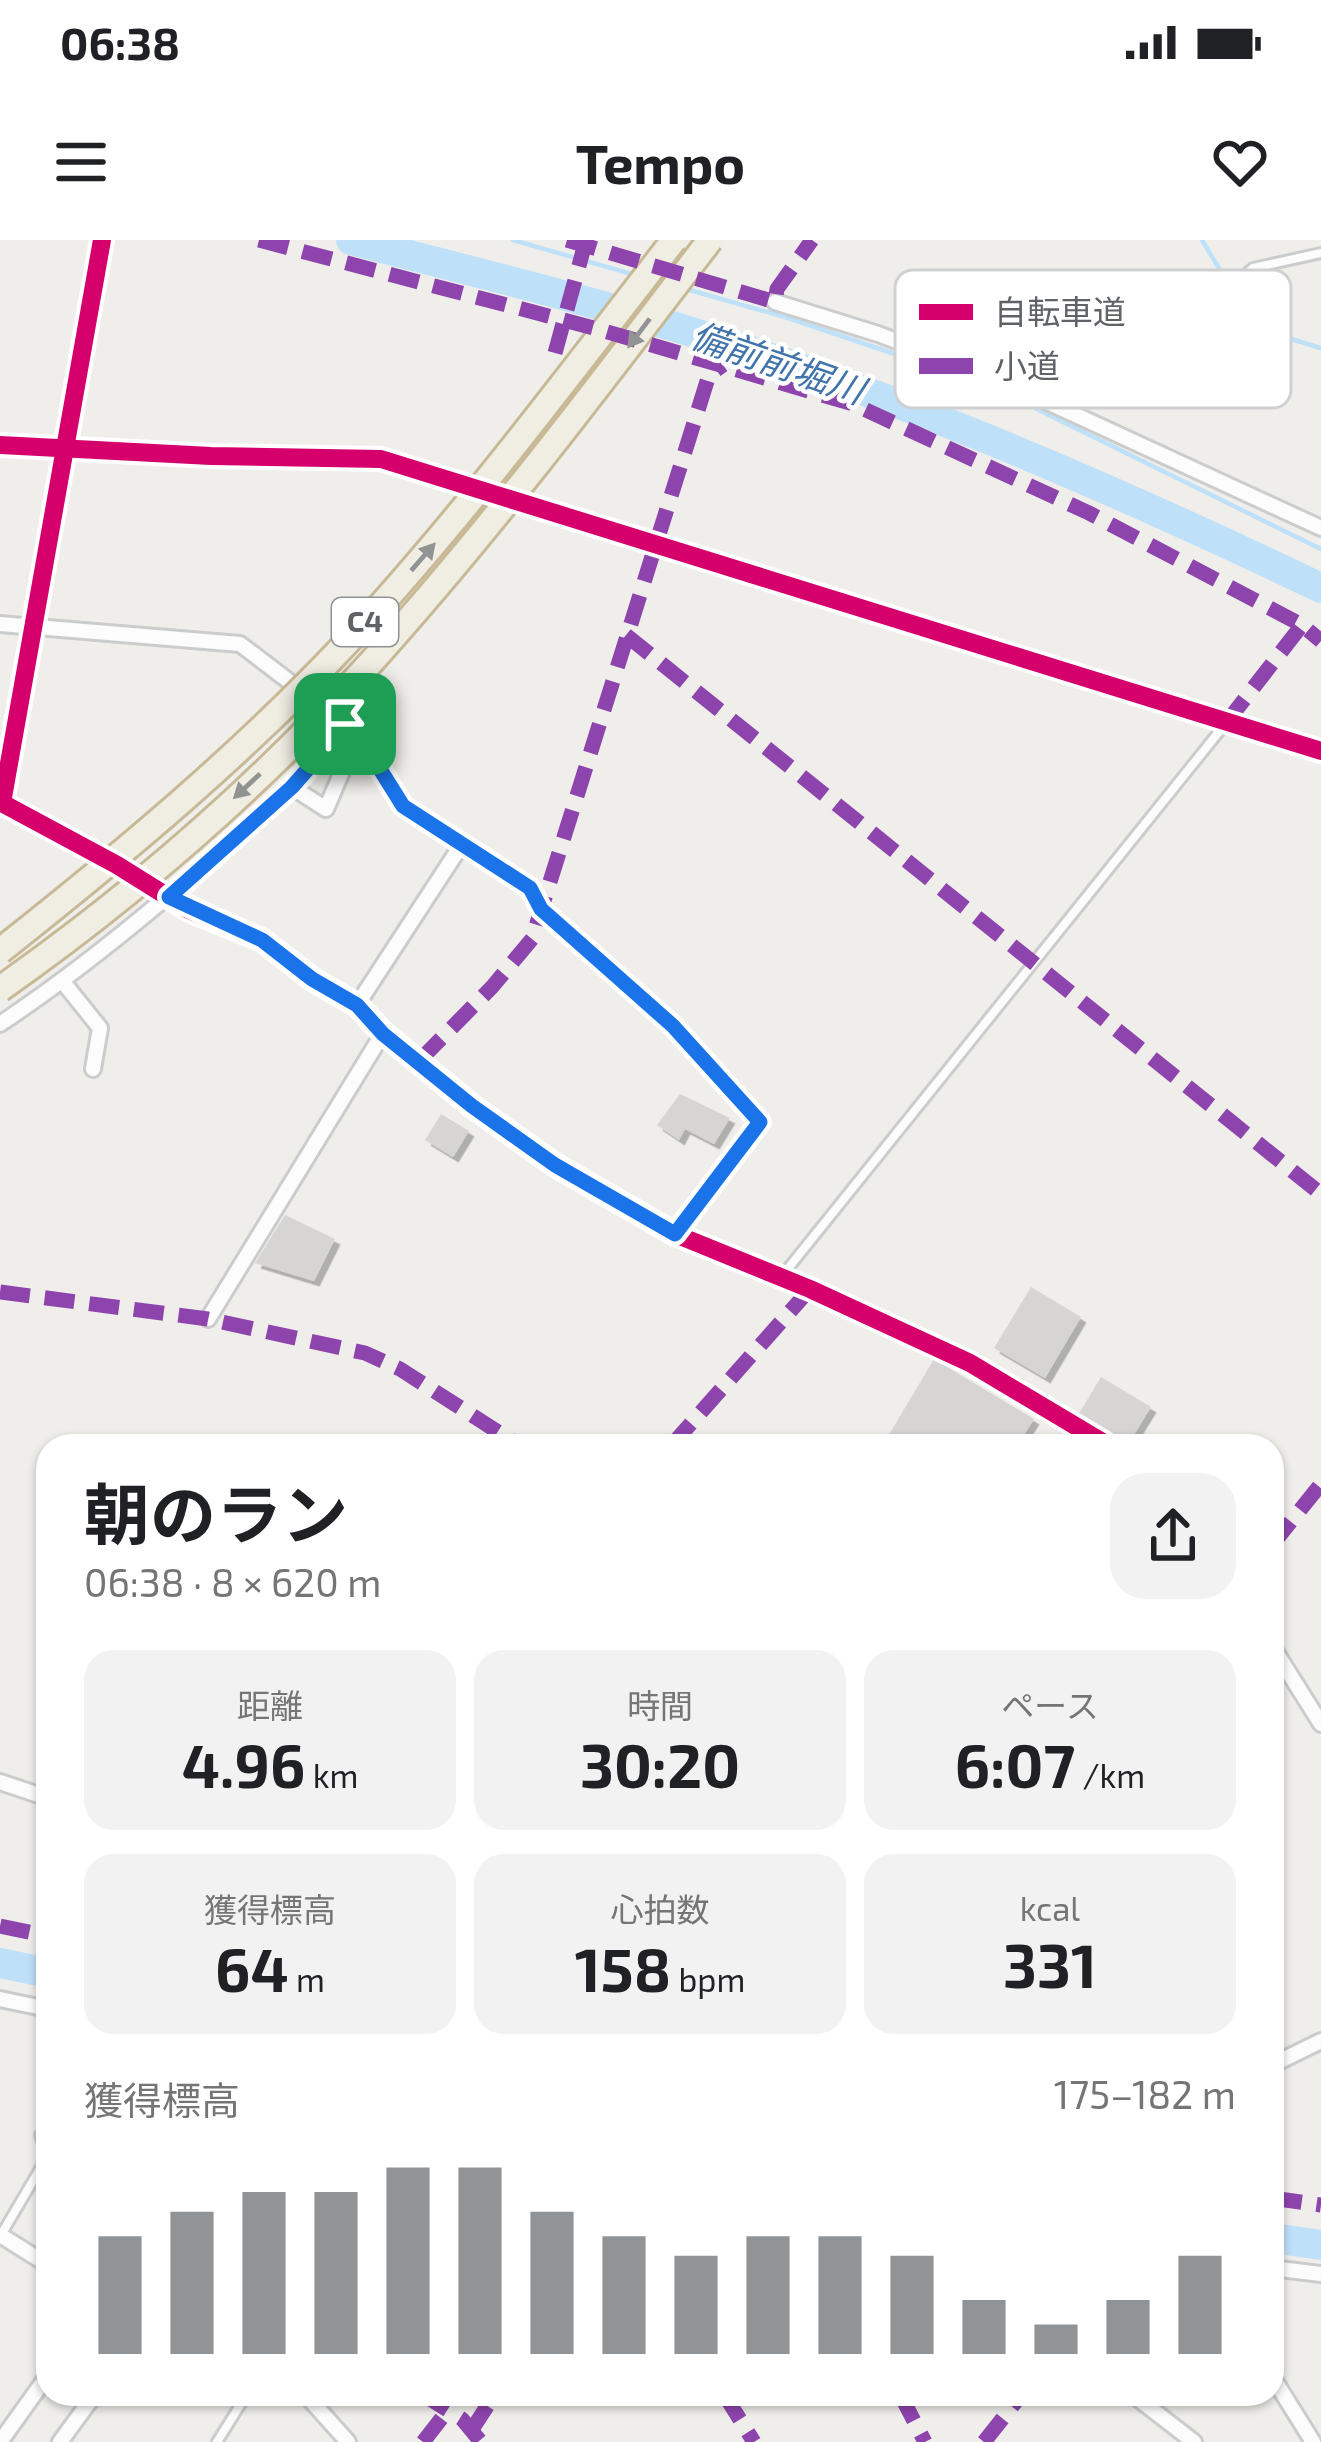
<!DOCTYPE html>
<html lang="ja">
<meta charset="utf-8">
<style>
:root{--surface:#fff;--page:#f2f2f2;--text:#202124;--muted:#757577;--accent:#919496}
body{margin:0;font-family:"Exo 2","Noto Sans JP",sans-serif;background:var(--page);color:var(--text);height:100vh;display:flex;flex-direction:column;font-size:45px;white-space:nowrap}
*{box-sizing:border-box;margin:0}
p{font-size:39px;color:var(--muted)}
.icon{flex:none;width:66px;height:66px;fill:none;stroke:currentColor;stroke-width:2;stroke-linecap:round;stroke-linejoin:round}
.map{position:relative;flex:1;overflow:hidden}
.sheet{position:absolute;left:36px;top:1194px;width:1248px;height:972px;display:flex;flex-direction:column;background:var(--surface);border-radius:36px;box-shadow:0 3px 9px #0004}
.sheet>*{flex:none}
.pin{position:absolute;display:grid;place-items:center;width:102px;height:102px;color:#fff;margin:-51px;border-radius:24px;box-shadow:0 6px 18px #0006}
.round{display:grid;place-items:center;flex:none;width:126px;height:126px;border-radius:36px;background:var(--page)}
.head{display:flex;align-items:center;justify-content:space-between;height:204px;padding:0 48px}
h1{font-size:66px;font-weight:700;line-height:90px}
.stats{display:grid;grid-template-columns:repeat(3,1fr);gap:18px;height:204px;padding:12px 48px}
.stats div{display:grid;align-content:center;border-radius:30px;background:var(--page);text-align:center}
.stats b{font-size:60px;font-weight:700}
.stats small{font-size:33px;font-weight:400}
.stats p{font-size:33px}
.chart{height:336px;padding:24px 48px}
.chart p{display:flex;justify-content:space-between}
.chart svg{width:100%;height:216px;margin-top:12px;stroke:var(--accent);stroke-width:6}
.status{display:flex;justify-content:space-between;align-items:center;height:84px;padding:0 60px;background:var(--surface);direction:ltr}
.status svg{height:33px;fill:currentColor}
header{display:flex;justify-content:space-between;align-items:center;height:156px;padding:0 48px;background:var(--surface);font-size:54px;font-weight:700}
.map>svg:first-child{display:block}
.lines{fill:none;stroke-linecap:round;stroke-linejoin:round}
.stream{stroke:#bfe0f9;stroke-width:4.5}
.river{stroke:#bfe0f9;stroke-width:30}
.building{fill:#d6d5d3;filter:url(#shadow)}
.service-casing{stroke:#cbcccc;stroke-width:14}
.minor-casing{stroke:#cbcccc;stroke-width:20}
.service{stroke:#fdfcfc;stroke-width:8}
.minor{stroke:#fdfcfc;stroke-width:14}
.motorway-bridge-casing{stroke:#c8b996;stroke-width:30;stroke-linecap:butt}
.motorway-bridge{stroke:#f0ede3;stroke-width:24}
.quiet{stroke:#8e44ad;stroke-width:15;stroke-dasharray:30 15;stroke-linecap:butt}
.cycleway-casing{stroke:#fff;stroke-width:26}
.cycleway{stroke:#d6006c;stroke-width:18}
.oneway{fill:#929393}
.route-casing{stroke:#fff;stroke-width:24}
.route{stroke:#1a73e8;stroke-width:15}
.labels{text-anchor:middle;stroke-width:9;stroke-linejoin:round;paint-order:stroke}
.shield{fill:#fff;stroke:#8f9295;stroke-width:3}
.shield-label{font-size:30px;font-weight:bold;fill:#5f6368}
.water-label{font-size:36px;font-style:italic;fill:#4174aa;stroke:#fff}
.key{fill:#fff;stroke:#cfd0d2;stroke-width:3}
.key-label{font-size:33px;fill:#5f6368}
</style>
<div class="status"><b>06:38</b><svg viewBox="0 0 49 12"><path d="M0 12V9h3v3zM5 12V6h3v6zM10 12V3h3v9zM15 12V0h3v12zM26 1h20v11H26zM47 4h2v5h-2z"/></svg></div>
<header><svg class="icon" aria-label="menu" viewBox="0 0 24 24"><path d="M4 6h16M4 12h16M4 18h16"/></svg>Tempo<svg class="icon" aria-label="heart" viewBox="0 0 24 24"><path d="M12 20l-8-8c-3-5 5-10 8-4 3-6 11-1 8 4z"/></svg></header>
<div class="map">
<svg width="1321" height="2202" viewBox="0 0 1321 2202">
<defs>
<filter id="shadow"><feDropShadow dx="5.5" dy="5.5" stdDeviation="0" flood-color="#0004"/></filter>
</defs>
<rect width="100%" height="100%" fill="#efeeea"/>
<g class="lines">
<g class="stream">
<path d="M513,0L635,35"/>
<path d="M1202,0L1223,35"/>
<path d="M686,49L785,77L990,146L1321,309"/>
<path d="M1243,55L1288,98L1321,108"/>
</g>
<g class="river">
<path d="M351,0C466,30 582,58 695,93C910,160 1118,251 1321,348"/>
<path d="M0,1723L48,1733"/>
<path d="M1272,1998L1321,2005"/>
</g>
</g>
<g class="building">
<path d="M680,854L730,878L714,904L685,889L679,900L657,885Z"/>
<path d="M441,874L469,891L453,917L425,900Z"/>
<path d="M285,975L335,999L314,1041L255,1023Z"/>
<path d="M1031,1047L1081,1077L1045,1138L994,1108Z"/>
<path d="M934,1119L1034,1179L1017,1206H899L887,1198Z"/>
<path d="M1101,1137L1151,1167L1127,1206L1078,1175Z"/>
</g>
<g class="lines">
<defs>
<g id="service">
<path d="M1106,89L1173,98L1191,93L1210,64L1253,28L1321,13"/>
<path d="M782,1036L1226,483"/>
<path d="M1,1995L47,1917L40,1895"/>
<path d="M217,2202L247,2154"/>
</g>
<g id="minor">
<path d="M102,0L2,563L117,625L189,670L262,700L312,739L357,765L383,793L472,866L555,925L675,994L810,1049L970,1123L1109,1206"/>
<path d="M775,62L878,94L1004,142L1321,288"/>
<path d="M0,205L211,216L381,219L1321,511"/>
<path d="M0,384L240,404L358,494L403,566L530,648L541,669L673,786L760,882L675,994"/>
<path d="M321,478L317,498L321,514L292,547L326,569L358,494"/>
<path d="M63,742L100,788L93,829"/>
<path d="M357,765L462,604"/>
<path d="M0,784C105,714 198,631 292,547"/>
<path d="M208,1079L383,793"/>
<path d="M1272,1406L1321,1484"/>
<path d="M0,1542L48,1558"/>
<path d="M0,1759L48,1769"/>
<path d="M1272,1825L1321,1801"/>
<path d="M0,1995L48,2025"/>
<path d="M1272,2028L1321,2034"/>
<path d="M1275,2141L1313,2202"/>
<path d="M305,2154L348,2202"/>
<path d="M1132,2154L1194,2202"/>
<path d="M0,2202L48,2135"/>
<path d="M60,2202L95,2154"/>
</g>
</defs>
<use href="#service" class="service-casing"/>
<use href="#minor" class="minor-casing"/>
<use href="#service" class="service"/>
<use href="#minor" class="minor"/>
<defs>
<g id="motorway-bridge">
<path d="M0,711C124,613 245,512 353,396C468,271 570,134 674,0"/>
<path d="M0,749C135,654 264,541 374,419C494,285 602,142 710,0"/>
</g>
</defs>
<use href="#motorway-bridge" class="motorway-bridge-casing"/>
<use href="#motorway-bridge" class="motorway-bridge"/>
<g class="quiet">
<path d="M259,0L594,88L853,164L1089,273L1302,385L1321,401"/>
<path d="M567,0L775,62L777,49L812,0"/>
<path d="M555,113L586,0"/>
<path d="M626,395L1321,954"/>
<path d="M1226,483L1302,385"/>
<path d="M420,820L492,747L532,699L709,135L723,125"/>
<path d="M0,1052L208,1079L365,1113L400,1129L520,1206"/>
<path d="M671,1206L810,1049"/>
<path d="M1272,1305L1321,1244"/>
<path d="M0,1686L48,1696"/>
<path d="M1272,1958L1321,1965"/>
<path d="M422,2154L462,2179L481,2202"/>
<path d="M724,2154L754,2202"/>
<path d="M900,2154L925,2202"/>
<path d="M471,2191L495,2154"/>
<path d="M423,2202L448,2170"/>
<path d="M984,2202L1022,2154"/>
</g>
<defs>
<g id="cycleway">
<path d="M102,0L2,563L117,625L189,670L262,700L312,739L357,765L383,793L472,866L555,925L675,994L810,1049L970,1123L1109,1206"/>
<path d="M0,205L211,216L381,219L1321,511"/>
</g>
</defs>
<use href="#cycleway" class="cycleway-casing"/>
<use href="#cycleway" class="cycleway"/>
</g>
<defs><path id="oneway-solid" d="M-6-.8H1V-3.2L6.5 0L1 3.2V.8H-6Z" transform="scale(3)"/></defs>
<g class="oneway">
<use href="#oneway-solid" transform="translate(639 93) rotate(127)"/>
<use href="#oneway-solid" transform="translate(423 317) rotate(-49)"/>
<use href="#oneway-solid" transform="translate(247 546) rotate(137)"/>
</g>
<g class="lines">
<defs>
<path id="route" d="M323,467L358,494L403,566L530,648L541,669L673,786L760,882L675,994L555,925L472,866L383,794L357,765L312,739L262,700L169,657L292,547L321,514L317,498Z"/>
</defs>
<use href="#route" class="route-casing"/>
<use href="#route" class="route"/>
</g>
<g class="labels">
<rect class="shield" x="332" y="358" width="66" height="48" rx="9"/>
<g class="shield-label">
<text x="365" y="392">C4</text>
</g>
<g class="water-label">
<text transform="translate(778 123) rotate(19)" y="13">備前前堀川</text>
</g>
</g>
<rect x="895" y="30" width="396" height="138" rx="18" class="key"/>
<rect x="919" y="64" width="54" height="16" fill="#d6006c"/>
<rect x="919" y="118" width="54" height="16" fill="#8e44ad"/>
<g class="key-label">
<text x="994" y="84">自転車道</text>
<text x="994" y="138">小道</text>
</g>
</svg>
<div class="pin" style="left:345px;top:484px;background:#1e9e55"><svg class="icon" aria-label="arrive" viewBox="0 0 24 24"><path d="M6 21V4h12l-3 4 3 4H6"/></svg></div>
<section class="sheet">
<div class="head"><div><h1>朝のラン</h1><p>06:38 · 8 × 620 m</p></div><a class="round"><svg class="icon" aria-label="share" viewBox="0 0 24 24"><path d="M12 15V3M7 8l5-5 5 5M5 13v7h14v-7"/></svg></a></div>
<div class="stats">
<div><p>距離</p><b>4.96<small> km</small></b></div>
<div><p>時間</p><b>30:20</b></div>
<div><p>ペース</p><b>6:07<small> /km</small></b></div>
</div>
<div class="stats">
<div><p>獲得標高</p><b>64<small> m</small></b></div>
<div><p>心拍数</p><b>158<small> bpm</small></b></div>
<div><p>kcal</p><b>331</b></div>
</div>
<div class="chart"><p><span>獲得標高</span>175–182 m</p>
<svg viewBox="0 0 160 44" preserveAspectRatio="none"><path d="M5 44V20M15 44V15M25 44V11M35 44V11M45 44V6M55 44V6M65 44V15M75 44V20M85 44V24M95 44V20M105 44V20M115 44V24M125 44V33M135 44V38M145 44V33M155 44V24"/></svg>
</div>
</section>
</div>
